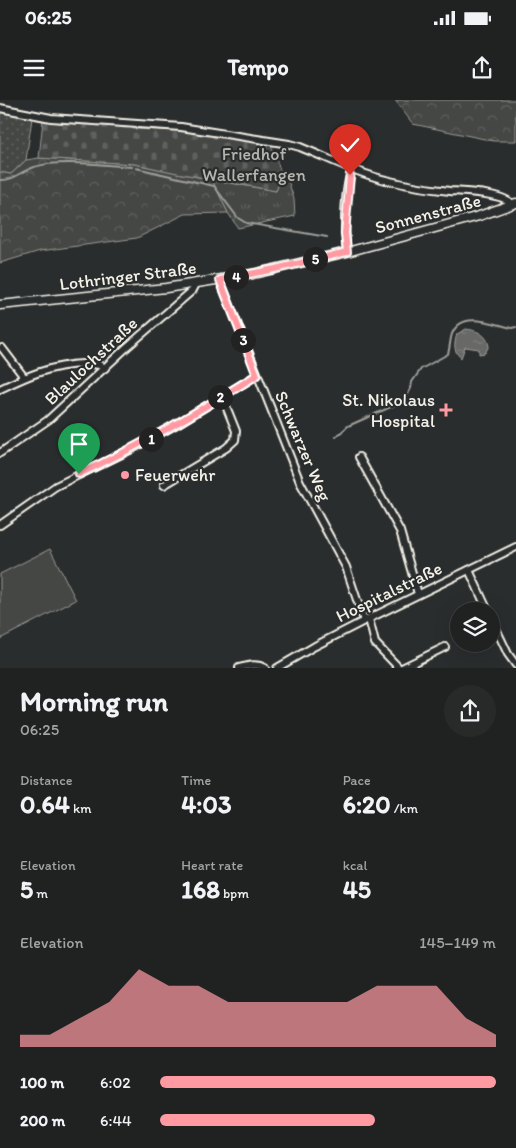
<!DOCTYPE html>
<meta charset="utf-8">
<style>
:root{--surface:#202222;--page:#282a2a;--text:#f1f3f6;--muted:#a2a4a5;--line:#3d3f40;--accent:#ff9aa2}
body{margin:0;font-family:Itim,sans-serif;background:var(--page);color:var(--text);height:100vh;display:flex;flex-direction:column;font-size:19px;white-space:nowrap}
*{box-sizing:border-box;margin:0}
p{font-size:16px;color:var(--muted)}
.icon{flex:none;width:28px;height:28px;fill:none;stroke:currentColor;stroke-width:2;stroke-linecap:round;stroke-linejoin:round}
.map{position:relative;height:568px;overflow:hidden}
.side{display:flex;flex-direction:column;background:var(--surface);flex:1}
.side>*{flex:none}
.fabs{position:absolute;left:450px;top:502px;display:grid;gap:10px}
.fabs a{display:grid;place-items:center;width:50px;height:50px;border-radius:50%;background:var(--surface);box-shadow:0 5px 20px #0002,0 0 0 1px var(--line);font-size:25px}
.pin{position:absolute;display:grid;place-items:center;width:42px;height:42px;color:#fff;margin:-51px -21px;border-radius:50% 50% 50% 0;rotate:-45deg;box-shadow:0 0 5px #0007}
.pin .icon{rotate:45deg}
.km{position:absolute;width:25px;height:25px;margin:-12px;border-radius:50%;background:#222;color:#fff;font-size:14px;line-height:25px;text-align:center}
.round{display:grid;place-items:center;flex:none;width:52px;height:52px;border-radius:26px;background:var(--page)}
.overview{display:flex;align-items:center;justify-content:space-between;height:85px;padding:0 20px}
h1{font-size:28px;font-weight:800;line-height:38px}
.metrics{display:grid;grid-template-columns:repeat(3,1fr);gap:8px;height:85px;padding:5px 20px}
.metrics div{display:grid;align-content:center}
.metrics b{font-size:25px;font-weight:800}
.metrics small{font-size:14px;font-weight:400}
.metrics p{font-size:14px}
.chart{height:140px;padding:10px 20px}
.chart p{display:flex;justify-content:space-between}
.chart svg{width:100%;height:90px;margin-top:5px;fill:var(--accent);opacity:.7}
ul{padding:0 20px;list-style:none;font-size:16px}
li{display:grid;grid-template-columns:80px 60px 1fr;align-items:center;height:38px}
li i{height:12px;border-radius:6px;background:var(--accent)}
.status{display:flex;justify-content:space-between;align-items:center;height:35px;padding:0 25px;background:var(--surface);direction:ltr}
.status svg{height:14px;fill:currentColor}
header{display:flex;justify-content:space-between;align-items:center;height:65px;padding:0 20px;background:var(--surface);font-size:22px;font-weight:800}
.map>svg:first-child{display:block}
.grass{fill:url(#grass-tufts);stroke:#9c9c96}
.forest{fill:url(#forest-crowns);stroke:#9c9c96}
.cemetery{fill:url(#cemetery-stones);stroke:#9c9c96}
.garden{fill:url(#garden-dots);stroke:#9c9c96}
.pitch{fill:#444645;stroke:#9c9c96}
.water{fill:url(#water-ripples);stroke:#9f9f9a}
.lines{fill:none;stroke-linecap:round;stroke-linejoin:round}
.stream{stroke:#9f9f9a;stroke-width:2}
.minor-casing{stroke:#f4f1e8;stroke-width:10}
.tertiary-casing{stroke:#f4f1e8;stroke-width:11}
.minor{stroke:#2a2d2e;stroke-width:6}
.tertiary{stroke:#2a2d2e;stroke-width:8}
.route-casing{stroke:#fff;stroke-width:10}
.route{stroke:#ff9aa2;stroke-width:6}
.poi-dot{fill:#ff9aa2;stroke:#2a2d2e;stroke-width:2}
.labels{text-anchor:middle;stroke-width:4.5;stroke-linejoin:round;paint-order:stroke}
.park-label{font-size:18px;fill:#b6b5af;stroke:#2a2d2e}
.street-label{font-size:18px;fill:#f4f1e8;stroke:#2a2d2e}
.poi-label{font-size:18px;fill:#f4f1e8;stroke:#2a2d2e;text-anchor:end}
</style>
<div class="status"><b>06:25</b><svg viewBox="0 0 49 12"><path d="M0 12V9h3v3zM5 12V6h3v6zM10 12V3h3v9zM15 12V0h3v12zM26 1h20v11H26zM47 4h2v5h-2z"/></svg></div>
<header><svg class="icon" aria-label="menu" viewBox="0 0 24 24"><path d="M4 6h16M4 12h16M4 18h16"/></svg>Tempo<svg class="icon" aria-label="share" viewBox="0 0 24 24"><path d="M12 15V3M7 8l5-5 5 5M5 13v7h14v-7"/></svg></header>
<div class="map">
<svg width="516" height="568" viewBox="0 0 516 568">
<defs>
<pattern id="grass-tufts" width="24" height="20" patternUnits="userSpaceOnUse" patternTransform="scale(1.25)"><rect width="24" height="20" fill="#444645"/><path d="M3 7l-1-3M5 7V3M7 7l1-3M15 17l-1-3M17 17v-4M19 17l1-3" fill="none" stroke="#606160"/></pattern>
<pattern id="forest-crowns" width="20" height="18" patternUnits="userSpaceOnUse" patternTransform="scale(1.25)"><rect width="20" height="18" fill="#444645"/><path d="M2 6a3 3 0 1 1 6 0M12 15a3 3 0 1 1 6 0" fill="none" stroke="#606160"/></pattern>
<pattern id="cemetery-stones" width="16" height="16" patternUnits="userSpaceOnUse" patternTransform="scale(1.25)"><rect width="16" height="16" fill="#444645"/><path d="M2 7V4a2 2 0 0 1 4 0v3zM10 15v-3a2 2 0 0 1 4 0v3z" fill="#606160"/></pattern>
<pattern id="garden-dots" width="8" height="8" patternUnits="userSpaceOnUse" patternTransform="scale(1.25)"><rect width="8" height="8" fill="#444645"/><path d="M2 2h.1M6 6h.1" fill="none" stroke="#606160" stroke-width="1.8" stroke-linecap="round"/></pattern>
<pattern id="water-ripples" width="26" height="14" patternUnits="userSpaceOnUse" patternTransform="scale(1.25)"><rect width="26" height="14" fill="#676866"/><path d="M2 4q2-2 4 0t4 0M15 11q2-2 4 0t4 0" fill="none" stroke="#7d7e7c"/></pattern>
</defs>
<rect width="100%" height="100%" fill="#2a2d2e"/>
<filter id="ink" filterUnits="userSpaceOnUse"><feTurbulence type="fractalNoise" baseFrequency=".02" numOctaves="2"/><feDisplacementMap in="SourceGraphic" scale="10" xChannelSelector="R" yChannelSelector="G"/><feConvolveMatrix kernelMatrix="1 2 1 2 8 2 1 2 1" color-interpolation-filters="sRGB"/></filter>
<g filter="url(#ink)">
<path class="grass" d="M286,74L294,99L295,116L238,128L228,113L212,80L276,91L282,75Z"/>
<g class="forest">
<path d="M395,0H516V41H494L413,24Z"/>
<path d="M39,58L135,64L212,80L228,113L185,114L137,138L40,151L0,163V72L11,74L26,60Z"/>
</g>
<path class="cemetery" d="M43,20L60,23L130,26L133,29L179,31L181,30L268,43L271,45L282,75L276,91L177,73L135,64L39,58Z"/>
<path class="garden" d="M0,11L32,18L26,60L11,74L0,72Z"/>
<path class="pitch" d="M50,449L76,500L0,539V474Z"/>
<path class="water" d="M466,229C476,230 487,234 489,246L485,253L479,254V249L465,247L461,258C453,251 454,244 457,234Z"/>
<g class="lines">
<g class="stream">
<path d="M136,68L214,86L238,118L246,123L327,137"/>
<path d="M0,80C13,81 20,72 32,68C36,66 42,65 47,64C75,61 104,65 132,67"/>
<path d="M336,337L348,326L393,306L407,296L411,288L412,282L421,269L448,254C450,247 450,240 452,234C462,210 493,224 512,228L516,227"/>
</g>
<defs>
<g id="minor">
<path d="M0,8L51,18L181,27L289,44L300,47C330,59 359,74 390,81C410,86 430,89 450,91C464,92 506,93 512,105"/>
<path d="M347,152C344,125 344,94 352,68"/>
<path d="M220,180L300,382L346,467L364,521"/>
<path d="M2,248L24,277"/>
<path d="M0,289C27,276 52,265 83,264C91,264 99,263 105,268"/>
<path d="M0,353L48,320L127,247L193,190L196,184"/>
<path d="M359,357L400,431L418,494"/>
<path d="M164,385L226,348L235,340L236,331L222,296"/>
<path d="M0,425L56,386L132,349L177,324L257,275"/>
<path d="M469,470L488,511"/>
<path d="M491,518L508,554L516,565"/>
<path d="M369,519L375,543L399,568"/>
<path d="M239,568C248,566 256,563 265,568"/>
<path d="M277,568L315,546L364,521L516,447"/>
<path d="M402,568L445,547"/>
</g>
<path id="tertiary" d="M0,205L166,188L253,174L347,152L479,116L516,103"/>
</defs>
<use href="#minor" class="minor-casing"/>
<use href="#tertiary" class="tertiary-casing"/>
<use href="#minor" class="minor"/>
<use href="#tertiary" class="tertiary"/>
</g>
</g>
<g class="lines" filter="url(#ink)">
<defs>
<path id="route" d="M79,374C141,346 199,311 257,275L220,180L275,169L347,152L345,133L350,75"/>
</defs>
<use href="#route" class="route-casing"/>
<use href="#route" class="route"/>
</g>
<g class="poi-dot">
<path d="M443.5 302.5h5v5h5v5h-5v5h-5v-5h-5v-5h5z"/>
<circle cx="125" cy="375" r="5"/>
</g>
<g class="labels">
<g class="park-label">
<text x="254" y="60">Friedhof<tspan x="254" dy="21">Wallerfangen</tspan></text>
</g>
<g class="street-label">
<text transform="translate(428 114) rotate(-15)" y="6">Sonnenstraße</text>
<text transform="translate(128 176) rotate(-7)" y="6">Lothringer Straße</text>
<text transform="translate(91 261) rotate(-43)" y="6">Blaulochstraße</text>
<text transform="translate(303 346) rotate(67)" y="6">Schwarzer Weg</text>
<text transform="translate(389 492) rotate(-26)" y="6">Hospitalstraße</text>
</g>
<g class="poi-label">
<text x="435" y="306">St. Nikolaus<tspan x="435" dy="21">Hospital</tspan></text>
<text x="135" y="381" text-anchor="start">Feuerwehr</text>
</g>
</g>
</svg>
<div class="fabs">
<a><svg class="icon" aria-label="layers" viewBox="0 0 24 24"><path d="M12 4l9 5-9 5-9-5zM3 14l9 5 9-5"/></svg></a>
</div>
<div class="pin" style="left:79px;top:374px;background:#1e9e55"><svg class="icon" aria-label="arrive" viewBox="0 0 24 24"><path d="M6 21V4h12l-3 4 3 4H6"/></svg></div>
<div class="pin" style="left:350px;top:75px;background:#d93025"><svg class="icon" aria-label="check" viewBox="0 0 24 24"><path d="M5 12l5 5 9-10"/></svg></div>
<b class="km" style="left:151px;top:339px">1</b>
<b class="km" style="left:220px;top:297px">2</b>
<b class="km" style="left:243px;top:240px">3</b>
<b class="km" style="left:236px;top:177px">4</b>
<b class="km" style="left:315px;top:159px">5</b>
</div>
<section class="side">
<div class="overview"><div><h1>Morning run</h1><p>06:25</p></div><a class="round"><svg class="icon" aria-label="share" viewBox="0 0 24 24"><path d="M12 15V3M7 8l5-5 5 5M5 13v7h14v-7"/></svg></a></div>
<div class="metrics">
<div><p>Distance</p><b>0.64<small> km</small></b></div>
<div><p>Time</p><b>4:03</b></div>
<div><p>Pace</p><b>6:20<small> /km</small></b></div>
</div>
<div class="metrics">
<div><p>Elevation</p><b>5<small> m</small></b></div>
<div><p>Heart rate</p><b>168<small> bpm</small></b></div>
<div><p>kcal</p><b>45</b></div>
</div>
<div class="chart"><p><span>Elevation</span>145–149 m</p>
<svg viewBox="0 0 160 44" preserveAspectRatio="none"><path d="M0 44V38L10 38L20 30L30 22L40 6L50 14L60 14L70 22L80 22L90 22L100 22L110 22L120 14L130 14L140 14L150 30L160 38V44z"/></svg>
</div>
<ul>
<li><b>100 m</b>6:02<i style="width:100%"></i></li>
<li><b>200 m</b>6:44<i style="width:64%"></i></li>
</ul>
</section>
